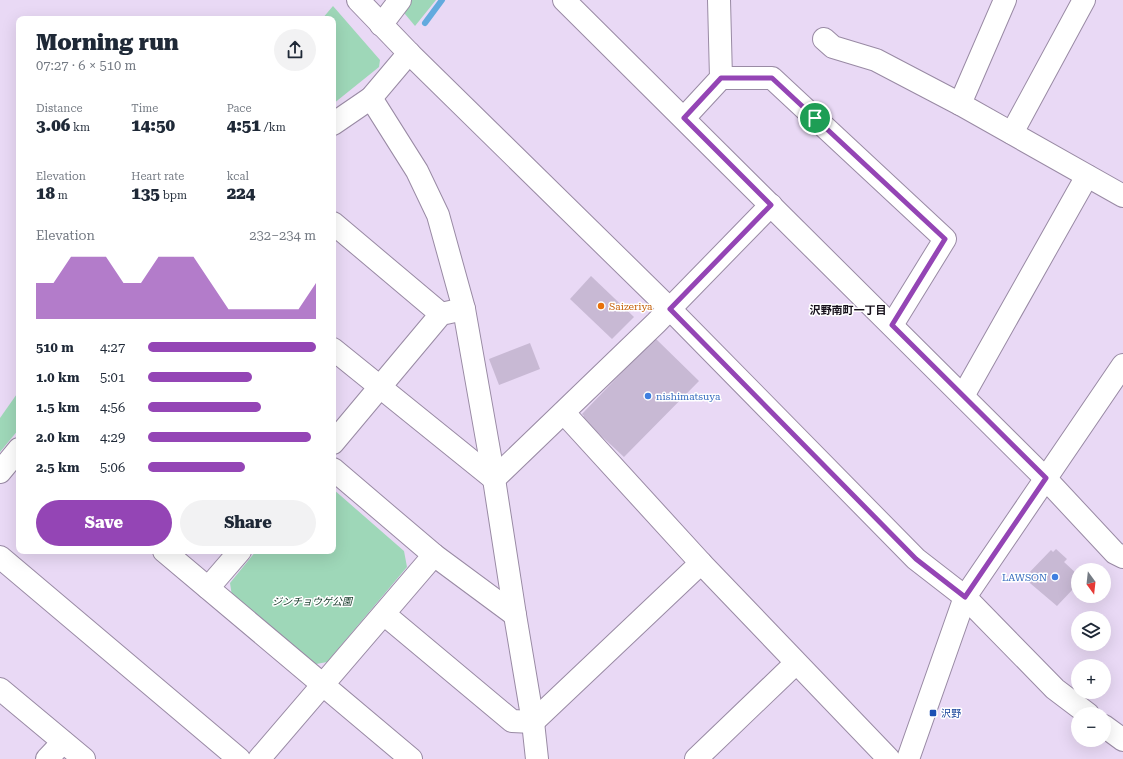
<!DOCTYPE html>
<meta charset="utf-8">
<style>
:root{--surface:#fff;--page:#f2f2f3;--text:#1f2937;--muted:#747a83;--accent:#9445b5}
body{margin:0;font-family:"Roboto Serif","Noto Sans JP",serif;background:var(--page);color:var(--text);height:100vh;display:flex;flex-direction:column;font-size:15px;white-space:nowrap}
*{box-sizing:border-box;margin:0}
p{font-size:13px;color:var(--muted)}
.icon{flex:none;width:22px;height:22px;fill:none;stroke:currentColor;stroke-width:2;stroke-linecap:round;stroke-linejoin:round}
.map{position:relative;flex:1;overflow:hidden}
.sheet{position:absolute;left:16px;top:16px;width:320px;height:538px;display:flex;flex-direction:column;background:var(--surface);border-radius:8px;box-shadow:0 4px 16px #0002}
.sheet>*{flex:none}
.needle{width:26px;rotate:165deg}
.controls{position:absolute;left:1071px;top:563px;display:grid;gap:8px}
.controls a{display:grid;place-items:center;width:40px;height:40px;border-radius:50%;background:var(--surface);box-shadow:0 4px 16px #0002;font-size:20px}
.pin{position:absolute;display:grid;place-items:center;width:34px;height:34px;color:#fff;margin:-17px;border:2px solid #fff;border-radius:50%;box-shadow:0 1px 4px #0007}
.round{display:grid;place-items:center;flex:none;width:42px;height:42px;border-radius:21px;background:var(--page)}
.summary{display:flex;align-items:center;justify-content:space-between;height:68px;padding:0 20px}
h1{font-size:22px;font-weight:800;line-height:30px}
.figures{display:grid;grid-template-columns:repeat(3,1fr);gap:6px;height:68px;padding:4px 20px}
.figures div{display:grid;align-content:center}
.figures b{font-size:17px;font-weight:800}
.figures small{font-size:11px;font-weight:400}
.figures p{font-size:11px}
.chart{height:112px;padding:8px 20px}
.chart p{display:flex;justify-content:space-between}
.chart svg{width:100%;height:72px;margin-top:4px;fill:var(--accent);opacity:.7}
.button{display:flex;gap:8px;margin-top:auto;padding:8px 20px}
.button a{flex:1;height:46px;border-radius:24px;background:var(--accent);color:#fff;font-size:16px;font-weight:800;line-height:46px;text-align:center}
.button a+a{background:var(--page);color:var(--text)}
ul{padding:0 20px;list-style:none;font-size:13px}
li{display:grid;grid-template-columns:64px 48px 1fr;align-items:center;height:30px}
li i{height:10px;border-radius:5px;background:var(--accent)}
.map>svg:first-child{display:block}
.green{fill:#9ed7b8}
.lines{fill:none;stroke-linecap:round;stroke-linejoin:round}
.stream{stroke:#63aade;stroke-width:6}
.building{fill:#c8b9d4}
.minor-casing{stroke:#998aa4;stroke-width:24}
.minor{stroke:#fff;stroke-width:22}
.route-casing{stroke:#fff;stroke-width:8}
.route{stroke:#9445b5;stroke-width:5}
.food-dot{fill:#e8710a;stroke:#fff;stroke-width:1.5}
.shop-dot{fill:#3f7fe0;stroke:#fff;stroke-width:1.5}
.transit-dot{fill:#1a4fb4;stroke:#fff;stroke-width:1.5}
.labels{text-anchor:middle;stroke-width:3;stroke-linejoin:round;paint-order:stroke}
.food-label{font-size:10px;fill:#c56008;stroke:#fff;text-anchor:start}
.shop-label{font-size:10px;fill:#366cbe;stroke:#fff;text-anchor:start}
.park-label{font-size:10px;font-style:italic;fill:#103524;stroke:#fff}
.transit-label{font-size:10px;fill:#164399;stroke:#fff;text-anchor:start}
.neighbourhood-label{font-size:11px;font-weight:bold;fill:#150f19;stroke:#fff}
</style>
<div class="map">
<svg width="1123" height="759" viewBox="0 0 1123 759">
<rect width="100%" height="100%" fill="#e9d9f5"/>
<g class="green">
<path d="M406,0H436L415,26L400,8Z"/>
<path d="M333,6L380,60L379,67L333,104V19H322Z"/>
<path d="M19,391V429L0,452V418Z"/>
<path d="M333,489L404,551L407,567L327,662L311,665L233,603L230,583L256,551H333Z"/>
</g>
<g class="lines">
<path class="stream" d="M425,23L442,0"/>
</g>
<g class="building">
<path d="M591,276L634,317L612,339L570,299Z"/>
<path d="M655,338L699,381L624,457L582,418L584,416L582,414Z"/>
<path d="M530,343L540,369L499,385L489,359Z"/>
<path d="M1056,549L1067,559L1064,562L1078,575L1074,588L1057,606L1024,578L1051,550L1053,552Z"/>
</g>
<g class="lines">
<defs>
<g id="minor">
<path d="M358,0L409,53L670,309L916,559L965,597L1055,689L1088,714"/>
<path d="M564,0L1045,478L1115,553L1123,557"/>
<path d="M1005,0L960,104L1123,196"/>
<path d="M381,25L400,0"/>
<path d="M824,39L833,47L876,60L960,104"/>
<path d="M721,78H772L945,239L892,325"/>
<path d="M371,98L417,171L438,215L464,309L494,479L515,615L533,722L537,759"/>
<path d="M684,118L721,78L719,0"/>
<path d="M333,124L371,98L409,53"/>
<path d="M1012,133L1084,0"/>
<path d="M333,223L441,314"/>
<path d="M333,349L494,479L656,323L771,205"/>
<path d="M963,396L1087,176"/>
<path d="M564,413L701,563L889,759"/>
<path d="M333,443L441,314L464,309"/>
<path d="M0,472L19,449"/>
<path d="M164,551L411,759"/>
<path d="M434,555L515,615"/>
<path d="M0,557L239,759"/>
<path d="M208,588L240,551"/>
<path d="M384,614L512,721L533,722L701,563"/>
<path d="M0,689L84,759"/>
<path d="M1104,726L1123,740"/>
<path d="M47,759L63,742"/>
<path d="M259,759L434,555L333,469"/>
<path d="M696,759L796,663"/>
<path d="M908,759L965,597L1123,365"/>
</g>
</defs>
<use href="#minor" class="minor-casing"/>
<use href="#minor" class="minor"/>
</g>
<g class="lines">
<defs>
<path id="route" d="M721,78H772L945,239L892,325L1046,478L965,597L916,559L670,309L771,205L684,118Z"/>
</defs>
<use href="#route" class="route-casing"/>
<use href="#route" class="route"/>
</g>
<circle class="food-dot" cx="601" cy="306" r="4"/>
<g class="shop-dot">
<circle cx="648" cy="396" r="4"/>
<circle cx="1055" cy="577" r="4"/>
</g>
<rect class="transit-dot" x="929" y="709" width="8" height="8" rx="2"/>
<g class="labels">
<g class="food-label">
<text x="609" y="310">Saizeriya</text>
</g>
<g class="shop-label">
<text x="656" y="400">nishimatsuya</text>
<text x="1047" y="581" text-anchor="end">LAWSON</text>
</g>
<g class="park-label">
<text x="312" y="605">ジンチョウゲ公園</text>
</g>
<g class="transit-label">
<text x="941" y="717">沢野</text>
</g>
<g class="neighbourhood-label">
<text x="848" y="314">沢野南町一丁目</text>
</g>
</g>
</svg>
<div class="controls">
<a><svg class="needle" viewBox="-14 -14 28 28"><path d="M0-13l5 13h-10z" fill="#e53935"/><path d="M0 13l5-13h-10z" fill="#747a83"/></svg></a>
<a><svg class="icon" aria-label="layers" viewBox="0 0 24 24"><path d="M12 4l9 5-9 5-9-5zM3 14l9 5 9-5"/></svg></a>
<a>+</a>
<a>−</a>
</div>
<div class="pin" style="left:815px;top:118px;background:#1e9e55"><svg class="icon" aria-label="arrive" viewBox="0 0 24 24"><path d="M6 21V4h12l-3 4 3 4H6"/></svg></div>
<section class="sheet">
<div class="summary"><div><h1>Morning run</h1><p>07:27 · 6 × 510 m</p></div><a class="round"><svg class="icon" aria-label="share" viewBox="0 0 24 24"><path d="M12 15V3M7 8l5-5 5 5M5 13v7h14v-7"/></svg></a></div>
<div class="figures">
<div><p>Distance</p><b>3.06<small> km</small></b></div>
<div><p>Time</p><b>14:50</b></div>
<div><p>Pace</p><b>4:51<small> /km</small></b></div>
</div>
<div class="figures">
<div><p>Elevation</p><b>18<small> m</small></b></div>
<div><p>Heart rate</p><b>135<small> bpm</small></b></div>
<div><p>kcal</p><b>224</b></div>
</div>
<div class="chart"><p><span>Elevation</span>232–234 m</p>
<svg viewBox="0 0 160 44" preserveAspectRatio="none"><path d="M0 44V22L10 22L20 6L30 6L40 6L50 22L60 22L70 6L80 6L90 6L100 22L110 38L120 38L130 38L140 38L150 38L160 22V44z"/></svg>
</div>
<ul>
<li><b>510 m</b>4:27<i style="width:100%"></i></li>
<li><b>1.0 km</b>5:01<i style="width:62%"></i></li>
<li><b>1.5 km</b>4:56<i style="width:67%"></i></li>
<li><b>2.0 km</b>4:29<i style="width:97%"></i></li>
<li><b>2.5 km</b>5:06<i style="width:58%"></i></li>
</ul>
<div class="button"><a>Save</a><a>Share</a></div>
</section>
</div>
